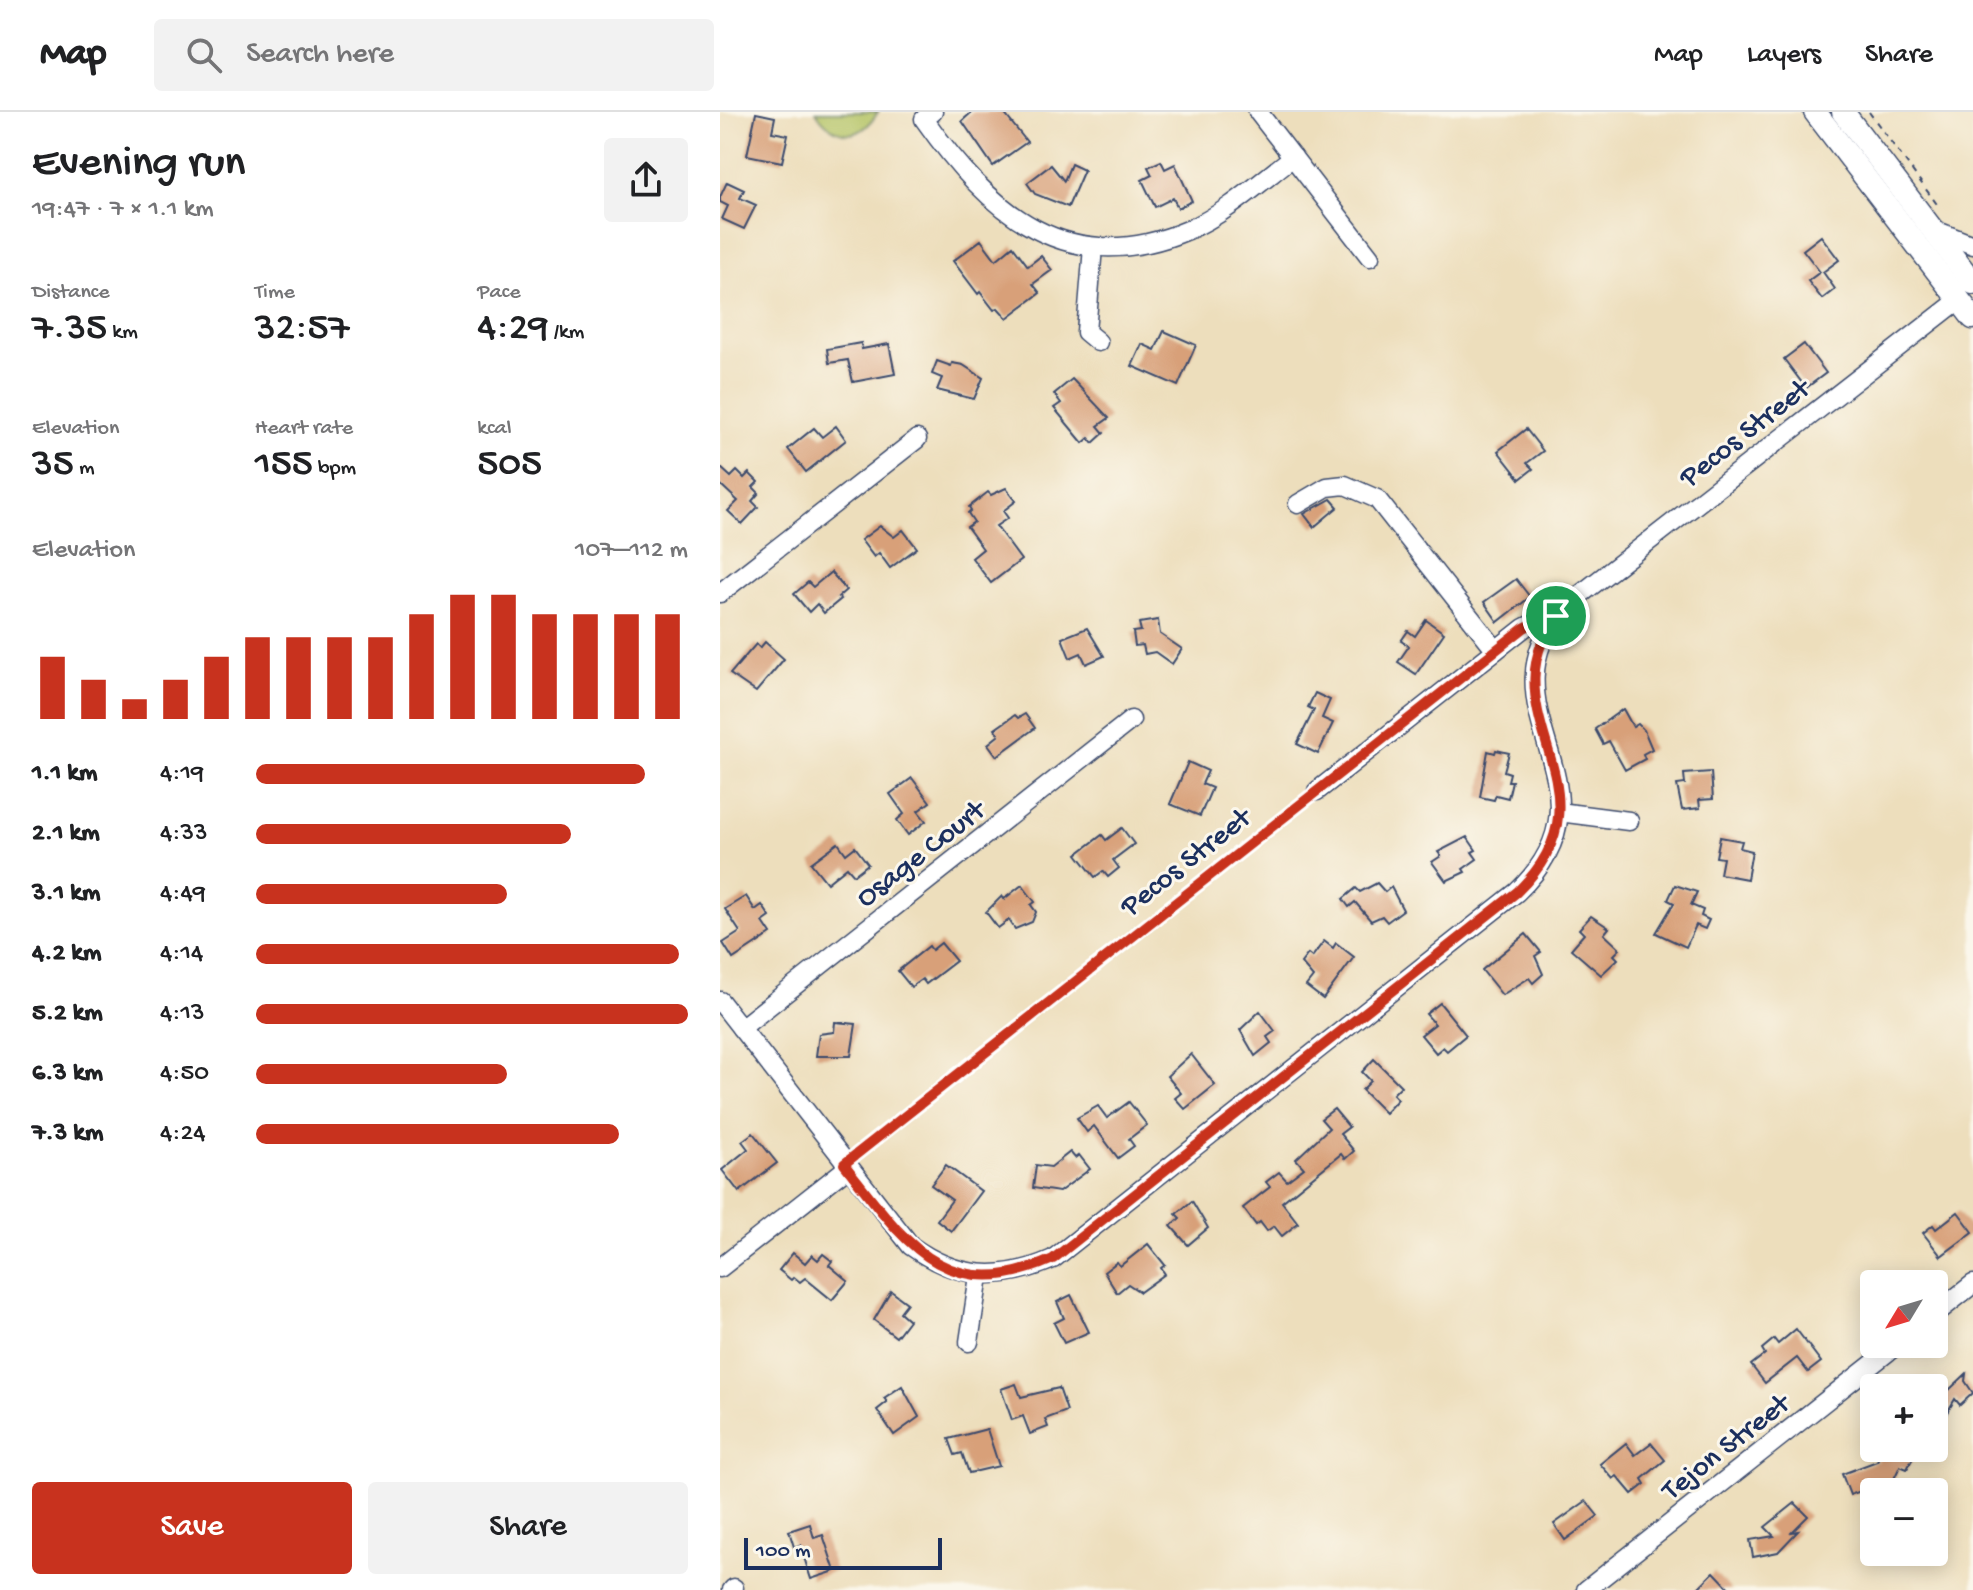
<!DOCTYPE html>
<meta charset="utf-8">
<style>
:root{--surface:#fff;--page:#f2f2f2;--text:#202124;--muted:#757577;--line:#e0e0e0;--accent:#c8321e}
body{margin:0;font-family:"Gochi Hand",sans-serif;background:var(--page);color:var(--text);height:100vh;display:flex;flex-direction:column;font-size:30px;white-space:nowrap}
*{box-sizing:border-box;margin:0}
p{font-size:26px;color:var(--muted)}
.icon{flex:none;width:44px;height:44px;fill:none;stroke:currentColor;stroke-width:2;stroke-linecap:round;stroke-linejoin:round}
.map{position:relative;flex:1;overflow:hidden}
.details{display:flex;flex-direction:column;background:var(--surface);width:720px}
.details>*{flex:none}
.needle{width:52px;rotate:232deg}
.tools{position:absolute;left:1140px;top:1158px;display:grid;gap:16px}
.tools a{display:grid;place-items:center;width:88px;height:88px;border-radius:8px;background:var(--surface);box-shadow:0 4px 20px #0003;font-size:40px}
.scale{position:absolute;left:24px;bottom:20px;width:198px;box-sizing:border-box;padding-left:8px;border:4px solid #1b2f5e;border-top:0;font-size:22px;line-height:28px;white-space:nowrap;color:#1b2f5e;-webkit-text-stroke:6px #fbf7ec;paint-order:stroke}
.pin{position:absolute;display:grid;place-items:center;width:68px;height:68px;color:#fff;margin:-34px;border:4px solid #fff;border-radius:50%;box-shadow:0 2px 8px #0007}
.round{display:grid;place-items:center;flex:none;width:84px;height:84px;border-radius:8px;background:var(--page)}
.head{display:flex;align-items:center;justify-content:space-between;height:136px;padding:0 32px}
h1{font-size:44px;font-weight:600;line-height:60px}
.stats{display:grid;grid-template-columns:repeat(3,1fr);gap:12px;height:136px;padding:8px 32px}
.stats div{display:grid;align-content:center}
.stats b{font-size:40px;font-weight:600}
.stats small{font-size:22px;font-weight:400}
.stats p{font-size:22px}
.chart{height:224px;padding:16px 32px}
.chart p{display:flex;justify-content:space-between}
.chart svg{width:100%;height:144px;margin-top:8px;stroke:var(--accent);stroke-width:6}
.button{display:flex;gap:16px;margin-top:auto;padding:16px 32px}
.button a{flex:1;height:92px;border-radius:8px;background:var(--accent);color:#fff;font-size:32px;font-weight:600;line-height:92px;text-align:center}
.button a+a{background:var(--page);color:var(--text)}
ul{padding:0 32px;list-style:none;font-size:26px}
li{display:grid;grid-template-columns:128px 96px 1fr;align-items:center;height:60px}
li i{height:20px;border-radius:10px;background:var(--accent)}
header{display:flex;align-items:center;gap:48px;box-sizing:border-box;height:112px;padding:0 40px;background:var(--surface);border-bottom:2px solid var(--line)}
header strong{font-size:38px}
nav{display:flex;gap:44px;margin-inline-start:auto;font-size:28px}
.search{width:560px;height:72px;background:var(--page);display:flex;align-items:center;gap:20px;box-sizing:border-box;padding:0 28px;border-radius:8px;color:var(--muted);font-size:30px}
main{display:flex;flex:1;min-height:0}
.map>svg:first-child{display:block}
.green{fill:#b5c466;stroke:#687a62;stroke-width:2}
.building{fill:#d8a079}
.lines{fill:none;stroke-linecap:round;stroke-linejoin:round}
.minor-casing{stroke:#3a496c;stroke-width:21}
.major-casing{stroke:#3a496c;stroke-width:25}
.path{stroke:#3a496c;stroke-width:2;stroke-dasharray:6 6;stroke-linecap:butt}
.minor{stroke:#fff;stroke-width:18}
.major{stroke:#fff;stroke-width:22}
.route-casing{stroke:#fff;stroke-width:16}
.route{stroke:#c8321e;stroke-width:10}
.labels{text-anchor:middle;stroke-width:6;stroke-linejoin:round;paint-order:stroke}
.street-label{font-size:30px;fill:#1b2f5e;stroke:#fbf7ec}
</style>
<header>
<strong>Map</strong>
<div class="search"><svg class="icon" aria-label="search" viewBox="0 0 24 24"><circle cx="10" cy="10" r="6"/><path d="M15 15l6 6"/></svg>Search here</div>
<nav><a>Map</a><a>Layers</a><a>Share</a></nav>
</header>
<main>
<section class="details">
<div class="head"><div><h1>Evening run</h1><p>19:47 · 7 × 1.1 km</p></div><a class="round"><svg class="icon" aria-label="share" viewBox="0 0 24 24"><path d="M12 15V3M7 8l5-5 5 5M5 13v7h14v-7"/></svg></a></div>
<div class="stats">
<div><p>Distance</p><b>7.35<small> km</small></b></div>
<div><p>Time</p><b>32:57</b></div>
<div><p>Pace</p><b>4:29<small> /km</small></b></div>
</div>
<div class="stats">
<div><p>Elevation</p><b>35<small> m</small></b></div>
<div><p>Heart rate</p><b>155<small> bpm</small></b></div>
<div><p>kcal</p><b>505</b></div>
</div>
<div class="chart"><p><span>Elevation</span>107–112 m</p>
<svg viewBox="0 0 160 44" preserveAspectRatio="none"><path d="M5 44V25M15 44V32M25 44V38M35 44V32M45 44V25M55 44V19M65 44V19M75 44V19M85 44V19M95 44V12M105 44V6M115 44V6M125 44V12M135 44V12M145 44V12M155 44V12"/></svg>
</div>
<ul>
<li><b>1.1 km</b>4:19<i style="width:90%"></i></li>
<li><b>2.1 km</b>4:33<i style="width:73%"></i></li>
<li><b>3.1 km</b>4:49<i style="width:58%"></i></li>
<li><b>4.2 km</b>4:14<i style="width:98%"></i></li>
<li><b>5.2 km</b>4:13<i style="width:100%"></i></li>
<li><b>6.3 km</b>4:50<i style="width:58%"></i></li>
<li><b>7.3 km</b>4:24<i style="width:84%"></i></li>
</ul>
<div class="button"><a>Save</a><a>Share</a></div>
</section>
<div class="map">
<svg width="1253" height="1478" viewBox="0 0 1253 1478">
<rect width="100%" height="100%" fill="#fbf7ec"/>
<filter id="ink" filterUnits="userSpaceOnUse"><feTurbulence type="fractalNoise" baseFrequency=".0125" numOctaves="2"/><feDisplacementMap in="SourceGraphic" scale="16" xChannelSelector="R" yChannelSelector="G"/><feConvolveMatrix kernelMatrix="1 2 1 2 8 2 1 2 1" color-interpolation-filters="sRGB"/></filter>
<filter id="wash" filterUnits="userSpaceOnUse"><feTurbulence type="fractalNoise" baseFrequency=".006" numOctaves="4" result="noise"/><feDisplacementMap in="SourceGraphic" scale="32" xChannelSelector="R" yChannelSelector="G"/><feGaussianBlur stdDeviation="1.8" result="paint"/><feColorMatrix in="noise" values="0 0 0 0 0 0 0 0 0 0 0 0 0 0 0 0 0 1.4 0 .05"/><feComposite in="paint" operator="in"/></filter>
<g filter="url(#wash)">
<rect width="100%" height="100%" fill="#eddebc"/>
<path class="green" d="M96,0H158C139,32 115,26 96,0Z"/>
<g id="blocks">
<g class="building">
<path d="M252,0H283L307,30L273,54L242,9Z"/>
<path d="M36,1L55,5L52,20L68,23L62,50L27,43Z"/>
<path d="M441,49L445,57L455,52L472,89L458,96L453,86L435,95L422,68L432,63L428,55Z"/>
<path d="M351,52L364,58L348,95L315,82L307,71L331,53L344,69Z"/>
<path d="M7,70L24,78L20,86L36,93L24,117L2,107L8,94L0,90V85Z"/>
<path d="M1101,124L1119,148L1103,160L1115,177L1102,187L1088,169L1100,160L1083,138Z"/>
<path d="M261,128L276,148L293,134L308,154L321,144L332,158L313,172L320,181L287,206L278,196L274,198L260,180L258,182L233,149Z"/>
<path d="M444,219L476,233L458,274L412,254L422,232L435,238Z"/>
<path d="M141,231L142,237L169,232L175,262L133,270L128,248L109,251L107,237Z"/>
<path d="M1084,232L1106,261L1086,276L1064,247Z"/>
<path d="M217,249L231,254L232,251L243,253L263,266L254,287L217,278L222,266L212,262Z"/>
<path d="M352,267L389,306L378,314L384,321L373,331L369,326L363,331L334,296L341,291L334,282Z"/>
<path d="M116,314L126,328L86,360L68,337L94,316L102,325Z"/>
<path d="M806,317L823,339L807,351L813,357L800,367L778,339Z"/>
<path d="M0,355L11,365L17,359L24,366L29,361L38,370L33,375L39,381L32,389L38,395L22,412L8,399L18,389L0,372Z"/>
<path d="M286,376L296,389L283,399L288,406L276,414L301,448L271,471L252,446L263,437L247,415L254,410L248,401L251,398L249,395L268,380L271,383Z"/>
<path d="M611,387L618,395L594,415L584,402Z"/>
<path d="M160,414L174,425L183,418L197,436L170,456L159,441L154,445L141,428Z"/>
<path d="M111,460L126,478L118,485L121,487L104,501L97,492L89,500L74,482L88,470L93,475Z"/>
<path d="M796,467L810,485L778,510L764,490Z"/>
<path d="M438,508L440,522L462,537L452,552L435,540L425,542L423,533L415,534L413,520L421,519L419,511Z"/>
<path d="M706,508L724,521L696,562L678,550L689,534L681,529L688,519L695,524Z"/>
<path d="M367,516L384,544L366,552L361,541L350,546L342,526Z"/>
<path d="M45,530L64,547L36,580L10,562L36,532L40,536Z"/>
<path d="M595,581L610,588L602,606L613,611L598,642L577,632L594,598L588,595Z"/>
<path d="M903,597L913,615L918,612L924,618L932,637L923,642L925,647L905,658L889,629L883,632L875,617Z"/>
<path d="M305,602L315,616L277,644L268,632L279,623L275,617L295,603L298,606Z"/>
<path d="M776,638L789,641L784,659L790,661L788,669H792L788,686L776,683L774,688L760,685L768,639L775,641Z"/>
<path d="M468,650L488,659L482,672L492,676L480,704L450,692Z"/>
<path d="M991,660L993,687L979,688L980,696L962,698L957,673L965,672L964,662Z"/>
<path d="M192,666L210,690L198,699L206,709L188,723L177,708L184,702L170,682Z"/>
<path d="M402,716L414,732L393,748L399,756L388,765L383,759L375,765L357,742L382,723L386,728Z"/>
<path d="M747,725L756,738L752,740L757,747L743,757L745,760L726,769L712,750L721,744L718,740Z"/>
<path d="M1000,725L1022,729L1020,736L1032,739L1027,767L1000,762L1003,746L996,745Z"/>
<path d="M118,731L126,742L135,735L148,752L134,763L127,755L107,771L91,751Z"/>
<path d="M657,771L665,780L671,775L683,798L667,810L662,804L651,809L635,790L629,795L623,787L636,776L640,780Z"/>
<path d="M302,773L315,790L311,793L316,800L312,810L295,817L289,808L278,816L266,800L282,784L284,787Z"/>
<path d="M955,773L977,780L971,793L983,798L981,804L989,808L985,817L976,813L966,835L936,821L954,791L948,788Z"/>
<path d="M26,784L35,798L42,793L50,805L43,810L51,822L13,847L3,831L20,820L5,797Z"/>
<path d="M871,804L889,816L884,822L900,837L894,843L898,847L881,863L851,837L864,822L859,817Z"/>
<path d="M806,822L821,840L815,844L823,862L813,871L809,866L782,883L762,858Z"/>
<path d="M604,829L613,836L616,831L634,845L603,887L586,874L593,865L581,851L588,842L592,845Z"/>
<path d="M221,831L236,849L206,872L202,867L191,875L178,859L209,834L212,838Z"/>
<path d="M720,891L746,923L727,939L723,935L716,941L701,923L715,912L706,902Z"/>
<path d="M540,899L555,919L547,925L551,931L535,944L520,918Z"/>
<path d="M115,910L136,912L131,944H96L99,922L114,920Z"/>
<path d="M471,942L495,973L465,997L455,986L461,981L447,964Z"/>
<path d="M654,947L681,974L673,982L678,987L665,1001L642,978L651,969L642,960Z"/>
<path d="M409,990L427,1013L409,1027L414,1034L398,1046L374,1014L367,1020L357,1006L378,994L387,1006Z"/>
<path d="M614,997L629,1015L620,1022L634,1039L625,1047L621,1042L562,1090L578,1111L562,1124L554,1114L547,1119L540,1110L536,1113L523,1096L550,1075L546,1070L559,1060L567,1069L584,1056L576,1047L609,1016L601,1007Z"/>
<path d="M33,1021L57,1051L19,1080L2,1058L28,1037L22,1029Z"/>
<path d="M350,1040L355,1046L359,1043L370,1057L339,1080L313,1076L316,1053L331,1055Z"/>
<path d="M226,1053L261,1079L231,1119L217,1108L232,1088L211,1073Z"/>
<path d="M472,1089L488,1116L468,1133L451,1114L460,1106L456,1102Z"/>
<path d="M1238,1100L1253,1120L1221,1144L1203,1121L1213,1113L1216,1117Z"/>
<path d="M428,1132L445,1153L441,1156L445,1162L420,1180L408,1172L397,1181L384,1160L397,1150L400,1154Z"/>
<path d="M73,1141L85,1151L92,1143L98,1148L103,1142L112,1149L109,1153L128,1169L112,1188L85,1166L80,1170L74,1165L71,1168L59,1158Z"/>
<path d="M171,1179L187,1191L180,1200L189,1208L176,1225L154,1208Z"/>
<path d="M351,1183L369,1220L344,1231L334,1211L344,1206L337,1190Z"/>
<path d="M1076,1217L1101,1250L1088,1260L1077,1246L1045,1271L1031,1253L1045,1242L1042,1237L1054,1227L1058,1232Z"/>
<path d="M1246,1262L1245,1269L1253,1281L1240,1293L1235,1287L1214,1323V1272L1228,1279Z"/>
<path d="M296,1272L301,1285L339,1276L347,1299L325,1307L328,1315L310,1322L303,1304L292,1308L281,1277Z"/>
<path d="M182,1274L199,1305L174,1323L157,1298L167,1290L164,1286Z"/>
<path d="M267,1317L279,1354L249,1361L242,1341L235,1343L229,1327Z"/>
<path d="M906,1331L915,1343L931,1331L945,1348L922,1367L925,1372L912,1382L897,1364L893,1367L880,1352Z"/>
<path d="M1163,1336H1178L1194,1344L1187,1357L1180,1354L1174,1367L1130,1383L1122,1362L1157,1349Z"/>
<path d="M866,1389L878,1404L845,1428L834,1412Z"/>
<path d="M1075,1391L1088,1404L1072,1420L1078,1419L1058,1440L1033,1445L1030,1428L1054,1424L1045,1415Z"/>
<path d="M90,1412L94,1426L103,1423L115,1459L91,1467L80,1433L74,1435L69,1419Z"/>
<path d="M994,1460L1011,1478H976Z"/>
</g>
</g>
</g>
<g filter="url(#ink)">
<use href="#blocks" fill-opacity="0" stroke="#3a496c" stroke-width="2"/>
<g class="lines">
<defs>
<g id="minor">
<path d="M213,0L204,7C270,101 347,169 468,118C506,102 540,70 573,45"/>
<path d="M538,0L650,145"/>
<path d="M1215,118L1253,133"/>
<path d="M373,135L366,220L378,230"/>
<path d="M578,392L607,375L625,373L657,387L776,538"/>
<path d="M0,481L197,327"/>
<path d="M597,679L804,516L843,496L1239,188"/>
<path d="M839,700L909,709"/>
<path d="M0,889L191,1134C237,1167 281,1170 333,1147L797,780C907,675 756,600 843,496"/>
<path d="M21,916L411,608"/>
<path d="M0,1156L127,1056"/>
<path d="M1214,1203L1253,1172"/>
<path d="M249,1230L259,1164"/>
<path d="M12,1478L14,1476"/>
<path d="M866,1478L1178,1232"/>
</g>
<g id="major">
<path d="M1095,0L1253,206"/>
<path d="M1123,0L1253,171"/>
</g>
</defs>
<use href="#minor" class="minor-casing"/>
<use href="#major" class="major-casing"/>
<g class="path">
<path d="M1149,0L1219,95"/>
<path d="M138,1041L585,688"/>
</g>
<use href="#minor" class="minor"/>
<use href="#major" class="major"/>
</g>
</g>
<g class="lines" filter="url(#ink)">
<defs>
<path id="route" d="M843,496C756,600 906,675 797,780L333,1147C224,1196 184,1128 124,1052L804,516Z"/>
</defs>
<use href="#route" class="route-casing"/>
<use href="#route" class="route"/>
</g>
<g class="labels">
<g class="street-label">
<text transform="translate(1023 319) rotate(-38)" y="10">Pecos Street</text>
<text transform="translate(199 740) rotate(-38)" y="10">Osage Court</text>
<text transform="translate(464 748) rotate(-38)" y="10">Pecos Street</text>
<text transform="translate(1004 1333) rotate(-38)" y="10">Tejon Street</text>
</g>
</g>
</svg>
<div class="tools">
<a><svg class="needle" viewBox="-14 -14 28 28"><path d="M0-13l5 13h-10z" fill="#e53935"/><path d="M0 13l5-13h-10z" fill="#757577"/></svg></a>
<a>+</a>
<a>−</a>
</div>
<div class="scale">100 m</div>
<div class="pin" style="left:836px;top:504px;background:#1e9e55"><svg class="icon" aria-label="arrive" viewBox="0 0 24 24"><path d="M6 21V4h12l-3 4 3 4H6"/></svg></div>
</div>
</main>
